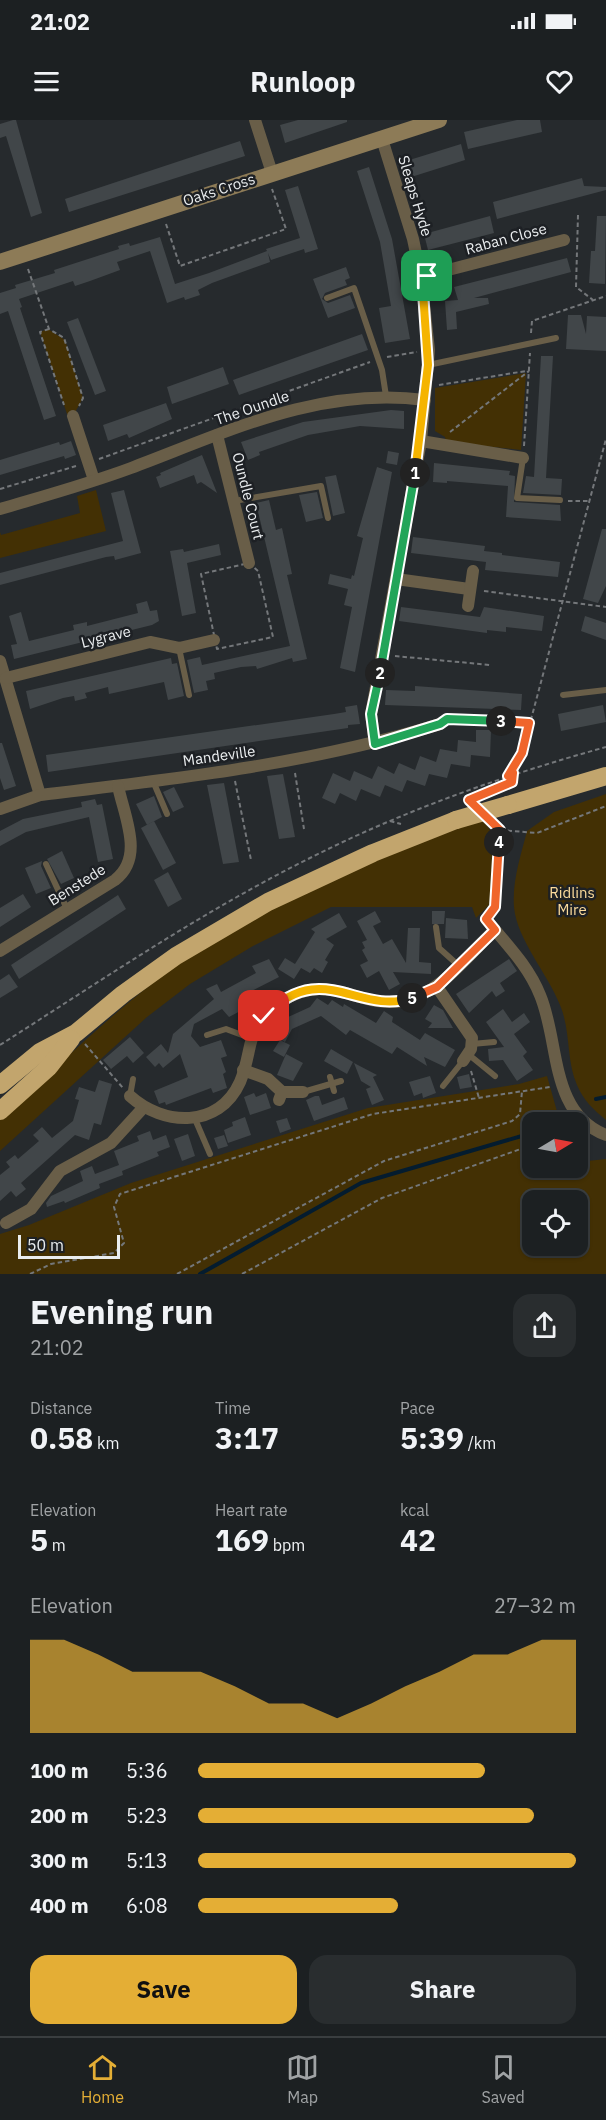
<!DOCTYPE html>
<meta charset="utf-8">
<style>
:root{--surface:#1c2022;--page:#292d2f;--text:#f1f3f6;--muted:#a0a3a5;--line:#3a3e40;--accent:#e4ae35}
body{margin:0;font-family:"IBM Plex Sans",sans-serif;background:var(--page);color:var(--text);height:100vh;display:flex;flex-direction:column;font-size:22px;white-space:nowrap}
*{box-sizing:border-box;margin:0}
p{font-size:20px;color:var(--muted)}
.icon{flex:none;width:33px;height:33px;fill:none;stroke:currentColor;stroke-width:2;stroke-linecap:round;stroke-linejoin:round}
.map{position:relative;height:1154px;overflow:hidden}
.sheet{display:flex;flex-direction:column;background:var(--surface);flex:1}
.sheet>*{flex:none}
.needle{width:39px;rotate:80deg}
.buttons{position:absolute;left:522px;top:992px;display:grid;gap:12px}
.buttons a{display:grid;place-items:center;width:66px;height:66px;border-radius:12px;background:var(--surface);box-shadow:0 2px 4px #0004,0 0 0 2px var(--line);font-size:30px}
.scale{position:absolute;left:18px;bottom:15px;width:102px;box-sizing:border-box;padding-left:6px;border:3px solid #eaedef;border-top:0;font-size:16px;line-height:21px;white-space:nowrap;color:#eaedef;-webkit-text-stroke:4px #1d2024;paint-order:stroke}
.pin{position:absolute;display:grid;place-items:center;width:51px;height:51px;color:#fff;margin:-26px;border-radius:12px;box-shadow:0 3px 9px #0006}
.km{position:absolute;width:30px;height:30px;margin:-15px;border-radius:50%;background:#222;color:#fff;font-size:16px;line-height:30px;text-align:center}
.round{display:grid;place-items:center;flex:none;width:63px;height:63px;border-radius:18px;background:var(--page)}
.head{display:flex;align-items:center;justify-content:space-between;height:102px;padding:0 30px}
h1{font-size:33px;font-weight:700;line-height:45px}
.stats{display:grid;grid-template-columns:repeat(3,1fr);gap:9px;height:102px;padding:6px 30px}
.stats div{display:grid;align-content:center}
.stats b{font-size:30px;font-weight:700}
.stats small{font-size:16px;font-weight:400}
.stats p{font-size:16px}
.chart{height:168px;padding:12px 30px}
.chart p{display:flex;justify-content:space-between}
.chart svg{width:100%;height:108px;margin-top:6px;fill:var(--accent);opacity:.7}
.button{display:flex;gap:12px;margin-top:auto;padding:12px 30px}
.button a{flex:1;height:69px;border-radius:18px;background:var(--accent);color:#111;font-size:24px;font-weight:700;line-height:69px;text-align:center}
.button a+a{background:var(--page);color:var(--text)}
ul{padding:0 30px;list-style:none;font-size:20px}
li{display:grid;grid-template-columns:96px 72px 1fr;align-items:center;height:45px}
li i{height:15px;border-radius:8px;background:var(--accent)}
.status{display:flex;justify-content:space-between;align-items:center;height:42px;padding:0 30px;background:var(--surface);direction:ltr}
.status svg{height:16px;fill:currentColor}
header{display:flex;justify-content:space-between;align-items:center;height:78px;padding:0 30px;background:var(--surface);font-size:27px;font-weight:700}
.menu{display:flex;justify-content:space-around;align-items:center;height:84px;border-top:2px solid var(--line);background:var(--surface);font-size:16px;color:var(--muted)}
.menu a{display:grid;justify-items:center;gap:3px}
.menu .on{color:var(--accent)}
.map>svg:first-child{display:block}
.green{fill:#433004;fill-rule:evenodd}
.lines{fill:none;stroke-linecap:round;stroke-linejoin:round}
.stream{stroke:#041c2f;stroke-width:4}
.building{fill:#414649}
.path{stroke:#74777a;stroke-width:2;stroke-dasharray:4.5 3;stroke-linecap:butt}
.lane{stroke:#695e48;stroke-width:6}
.street{stroke:#695e48;stroke-width:12}
.secondary{stroke:#8d7b57;stroke-width:16}
.highway{stroke:#c2a56d;stroke-width:18}
.highway-bridge{stroke:#c2a56d;stroke-width:18}
.split-1-casing{stroke:#fff;stroke-width:12}
.split-2-casing{stroke:#fff;stroke-width:12}
.split-3-casing{stroke:#fff;stroke-width:12}
.split-4-casing{stroke:#fff;stroke-width:12}
.split-5-casing{stroke:#fff;stroke-width:12}
.split-6-casing{stroke:#fff;stroke-width:12}
.split-1{stroke:#f5b400;stroke-width:8}
.split-2{stroke:#22a559;stroke-width:8}
.split-3{stroke:#22a559;stroke-width:8}
.split-4{stroke:#f0652b;stroke-width:8}
.split-5{stroke:#f0652b;stroke-width:8}
.split-6{stroke:#f5b400;stroke-width:8}
.labels{text-anchor:middle;stroke-width:5;stroke-linejoin:round;paint-order:stroke}
.street-label{font-size:15px;fill:#eaedef;stroke:#1d2024}
.park-label{font-size:15px;fill:#fcdb9b;stroke:#1d2024}
</style>
<div class="status"><b>21:02</b><svg viewBox="0 0 49 12"><path d="M0 12V9h3v3zM5 12V6h3v6zM10 12V3h3v9zM15 12V0h3v12zM26 1h20v11H26zM47 4h2v5h-2z"/></svg></div>
<header><svg class="icon" aria-label="menu" viewBox="0 0 24 24"><path d="M4 6h16M4 12h16M4 18h16"/></svg>Runloop<svg class="icon" aria-label="heart" viewBox="0 0 24 24"><path d="M12 20l-8-8c-3-5 5-10 8-4 3-6 11-1 8 4z"/></svg></header>
<div class="map">
<svg width="606" height="1154" viewBox="0 0 606 1154">
<rect width="100%" height="100%" fill="#262a2d"/>
<g class="green">
<path d="M48,209L65,220L83,278L73,296L67,294L40,212Z"/>
<path d="M526,253L521,330L446,322L445,317L435,311V268Z"/>
<path d="M96,370L106,411L0,438V412L1,415L80,393L77,376Z"/>
<path d="M606,674V1000C593,989 584,981 577,965C566,940 571,911 560,885C548,854 517,820 514,787C512,761 521,735 527,711L554,692Z"/>
<path d="M481,700C504,716 493,758 491,783L476,798L472,787H331L253,826L190,864L147,897L0,1031V999C57,947 112,892 174,847C260,785 382,736 481,700Z"/>
<path d="M547,956L560,1002H532V1047H578V1042L606,1039V1154H0V1114L29,1105L131,1063L368,988L519,964ZM532,1080H578V1125H532Z"/>
</g>
<g class="lines">
<g class="stream">
<path d="M596,979L606,977"/>
<path d="M200,1154L361,1063L532,1013"/>
</g>
</g>
<g class="building">
<path d="M13,0H16L42,93L31,97L6,16L0,18V4Z"/>
<path d="M298,0H347V2L285,23L280,5Z"/>
<path d="M517,0H540L542,12L468,29L464,12Z"/>
<path d="M240,21L245,36L69,92L65,79Z"/>
<path d="M461,24L465,40L408,58L403,42Z"/>
<path d="M369,47L392,119L410,219L385,223L379,188L391,186L380,122L357,51Z"/>
<path d="M582,58L584,66L606,67V70L497,99L493,82Z"/>
<path d="M298,66L318,129L305,133L304,129L271,140L268,133L270,142L212,163L198,170L200,175L185,180L184,177L167,183L150,131L117,142L120,150L90,161L75,166L73,161L19,179L22,187L20,188L56,296L44,300L8,191L0,194V173L16,168L15,165L55,153L54,150L119,129L118,126L129,123L130,126L160,117L175,164L209,153L267,131L266,129L300,118L285,70Z"/>
<path d="M490,96L494,113L428,130L424,114Z"/>
<path d="M597,96H606L605,164L589,163L591,131H595Z"/>
<path d="M567,138L571,152L474,178H488L489,184L456,192L457,209L447,210L445,181L458,180L454,167Z"/>
<path d="M346,147L350,158L345,160L347,165L325,173L322,179L328,183L350,175L355,188L328,198L313,159Z"/>
<path d="M568,195H581L586,214L587,196L606,197V231L566,229Z"/>
<path d="M78,198L106,271L95,275L67,202Z"/>
<path d="M362,214L368,230L239,275L233,260Z"/>
<path d="M541,236H553L546,358L562,359L561,375L523,373L526,356L534,357Z"/>
<path d="M223,247L229,264L172,284L167,267Z"/>
<path d="M166,283L172,299L129,318L127,314L108,321L103,305Z"/>
<path d="M391,290L404,291V309L360,306L308,315L259,332L260,335L248,340L241,322L303,302Z"/>
<path d="M71,321L76,335L65,339L64,336L0,355V340L59,322L60,325Z"/>
<path d="M388,331L399,333L397,345L386,343Z"/>
<path d="M202,335L217,373L201,362L197,364L194,355L160,368L156,357L161,355L160,353Z"/>
<path d="M434,343L510,351L509,355L515,356L514,382L560,385L561,401L506,397L508,366L447,361V363L433,362Z"/>
<path d="M377,347L392,352L355,552L340,548L352,487L344,485L348,469L328,464L330,454L351,459L352,455L354,456L363,418L357,416Z"/>
<path d="M336,355L345,393L333,396L325,357Z"/>
<path d="M124,370L141,433L115,440L114,436L106,437L0,465V453L123,421L111,373Z"/>
<path d="M317,372L323,398L306,402L299,375Z"/>
<path d="M269,380L276,410L282,408L292,454L287,455L307,539L293,542L292,538L257,549L256,546L241,547L214,553L215,559L206,561L208,570L194,573L187,540L200,537L202,545L290,526L256,383Z"/>
<path d="M602,409H606V466L598,483L583,479Z"/>
<path d="M413,417L485,426L484,431L502,433V435L560,442L558,457L485,450L486,442L411,433Z"/>
<path d="M219,424L221,435L187,443L196,493L182,496L170,431L183,429L184,432Z"/>
<path d="M147,481L150,491L157,490L159,501L152,505L14,539L11,525L17,524L9,496L21,492L29,521L74,510L73,505L87,502V506L138,493L136,484Z"/>
<path d="M401,487L480,497L484,487L544,496L542,511L506,507V512L487,510V513L399,501Z"/>
<path d="M585,496L606,503V520L581,511Z"/>
<path d="M171,538L172,544L177,543L184,576L168,580L164,562L109,574L108,567L85,573L87,578L75,581L74,576L63,578L30,589L26,571Z"/>
<path d="M415,566L522,574L521,590L385,585L386,570L415,571Z"/>
<path d="M357,585L360,604L348,605V608L48,652L46,635L334,594L346,592L345,587Z"/>
<path d="M603,585L606,602L561,611L558,594Z"/>
<path d="M476,610H491L490,637L471,635L470,647L451,644L447,658L429,654L425,666L407,660L402,672L385,665L380,677L361,669L356,681L340,673L335,684L322,678L333,653L350,661L354,651L372,659L378,646L394,654L399,643L415,650L420,636L436,642L440,629L457,632L458,620L476,622Z"/>
<path d="M0,623H2L16,666L4,670L0,658Z"/>
<path d="M283,654L295,717L279,719L267,656Z"/>
<path d="M224,663L239,742L223,744L207,665Z"/>
<path d="M174,667L184,687L173,692L163,672Z"/>
<path d="M154,676L162,697L147,705L136,684Z"/>
<path d="M95,679L97,685L102,684L113,739L98,742L89,697L26,712L0,726V711L23,699L82,687L81,682Z"/>
<path d="M154,701L176,743L163,750L141,708Z"/>
<path d="M62,731L74,758L61,764L47,739Z"/>
<path d="M42,741L41,746L51,768L36,774L25,748Z"/>
<path d="M168,752L182,779L168,787L154,760Z"/>
<path d="M23,774L31,787L0,807V788Z"/>
<path d="M118,775L126,789L19,859L11,845Z"/>
<path d="M375,791L381,802L373,806L383,824L392,819L406,843L408,808H420L419,842L431,843V854L393,852L400,864L389,870L379,851L367,858L360,845L368,841L362,830L365,828L362,822L367,820L357,801Z"/>
<path d="M432,791H445L444,804H432Z"/>
<path d="M339,793L347,807L326,819L334,825L325,840L328,842L322,853L314,848L310,853L301,848L294,859L278,849L285,838L295,844L315,812L311,809Z"/>
<path d="M446,798L467,800L468,819L445,818Z"/>
<path d="M269,839L279,857L240,877L246,888L229,897L222,889L194,904L191,916L200,927L221,920L227,936L221,938L226,952L223,954L227,968L213,973L211,968L166,985L165,982L159,984L154,971L188,957L180,934L163,948L159,943L155,947L146,937L161,924L168,933L173,914L214,879L206,869L217,864L221,872L256,853L252,846Z"/>
<path d="M509,839L517,851L500,863L505,871L496,877L492,871L469,893L456,874Z"/>
<path d="M9,854L18,867L0,878V860Z"/>
<path d="M317,878L328,885L332,880L343,887L344,884L376,903L384,891L393,897L392,902L420,920L425,913L455,930L445,947L424,937L427,946L397,927L392,934L350,910L346,915L321,896L292,909L285,922L273,915L283,896L286,898L310,887Z"/>
<path d="M434,885L443,890L453,908H428L432,903L425,899Z"/>
<path d="M503,889L512,902L524,893L530,902L514,914L527,932L523,936L533,950L517,961L503,940L489,941L488,929L504,927L486,902Z"/>
<path d="M130,917L144,933L133,943L127,936L111,949L103,940Z"/>
<path d="M280,920L290,925L284,937L273,931Z"/>
<path d="M331,929L353,942L347,954L324,941Z"/>
<path d="M286,934L303,943L293,961L277,955Z"/>
<path d="M354,943L377,955L373,957L384,980L372,985L366,969L371,967L361,961Z"/>
<path d="M469,954L472,967L460,969L457,957Z"/>
<path d="M430,956L436,973L423,978L422,973L414,976L409,962Z"/>
<path d="M99,960L112,964L101,1005L94,1003L89,1020L75,1015L21,1063L26,1069L16,1077L11,1071L0,1081V1055L10,1047L6,1042L15,1035L18,1039L39,1021L33,1015L42,1007L52,1018L73,1001L79,980L75,979L79,967L95,972Z"/>
<path d="M254,973L256,977L266,973L271,988L250,995L244,977Z"/>
<path d="M315,976H319L322,985L344,977L348,989L314,1001L306,980Z"/>
<path d="M245,997L251,1015L228,1023L224,1010L233,1006L232,1002Z"/>
<path d="M287,998L291,1009L280,1013L276,1001Z"/>
<path d="M150,1011L153,1020L166,1015L170,1027L157,1032L159,1036L122,1051L123,1055L99,1064L100,1068L65,1083L64,1081L47,1087L46,1083L51,1076L83,1061L80,1051L92,1046L95,1054L119,1045L114,1031L139,1021L137,1016Z"/>
<path d="M188,1014L195,1036L182,1041L174,1019Z"/>
<path d="M224,1015L228,1026L218,1029L214,1018Z"/>
</g>
<g class="lines">
<g class="path">
<path d="M578,95L576,167L593,180"/>
<path d="M166,104L180,146L286,109L272,69"/>
<path d="M28,149L49,209L64,218L83,278L79,286"/>
<path d="M49,209L40,212L64,285"/>
<path d="M531,213L532,201L606,176"/>
<path d="M387,237L417,232"/>
<path d="M439,265L526,251"/>
<path d="M450,312L529,251"/>
<path d="M524,326L530,233"/>
<path d="M99,339L370,242"/>
<path d="M0,369L76,346"/>
<path d="M568,381H589"/>
<path d="M249,443L258,451L273,517L217,529L201,454Z"/>
<path d="M484,471L606,487"/>
<path d="M395,536L490,545"/>
<path d="M451,599L529,603"/>
<path d="M295,653L304,709"/>
<path d="M508,655L522,633L606,319"/>
<path d="M235,661L251,740"/>
<path d="M477,676L512,662L513,655"/>
<path d="M390,701L401,704"/>
<path d="M500,710L537,713L606,686"/>
<path d="M494,789L500,710L494,704"/>
<path d="M85,924L123,968"/>
<path d="M0,925C102,860 203,791 312,737C405,690 505,655 606,627"/>
<path d="M471,951L479,978"/>
<path d="M30,1154L51,1144L114,1133L124,1123L114,1087L120,1074L373,994L550,967"/>
<path d="M177,1154L384,1041L512,1001L520,994L522,971"/>
<path d="M242,1154L382,1078L532,1025"/>
</g>
<g class="lane">
<path d="M327,178L354,168L382,250L386,276"/>
<path d="M428,245L556,218"/>
<path d="M523,338L517,378L560,380"/>
<path d="M234,381L321,366L328,398"/>
<path d="M179,528L189,575"/>
<path d="M563,575L606,570"/>
<path d="M153,661L167,694"/>
<path d="M46,744L67,789"/>
<path d="M436,807L439,828L458,845"/>
<path d="M207,915L226,909L250,918"/>
<path d="M472,924L494,922"/>
<path d="M468,934L495,956"/>
<path d="M330,957L334,971"/>
<path d="M443,966L463,941"/>
<path d="M303,972L341,961"/>
<path d="M130,976L133,959"/>
<path d="M195,999L210,1034"/>
</g>
<g class="street">
<path d="M255,0L272,53"/>
<path d="M421,157L564,120"/>
<path d="M73,296L94,360"/>
<path d="M217,315L249,443"/>
<path d="M421,321L523,338"/>
<path d="M0,389C44,376 88,364 131,348C227,312 320,266 425,280"/>
<path d="M396,459L469,469"/>
<path d="M468,486L473,451"/>
<path d="M0,541L40,675"/>
<path d="M6,558L150,522L179,528L214,520"/>
<path d="M375,624L371,594L421,321L429,230L421,157L413,119L382,19"/>
<path d="M0,689L40,675C175,659 310,644 440,604"/>
<path d="M486,799C506,824 528,845 540,875C560,922 549,993 606,1015"/>
<path d="M0,831L115,760C145,737 124,696 118,666"/>
<path d="M437,867L472,918L471,929L463,941"/>
<path d="M243,950L268,959L282,972"/>
<path d="M130,976C163,1006 219,1009 240,962C254,929 244,907 279,883C329,849 357,889 403,881C439,875 469,834 495,810"/>
<path d="M279,980L282,972H303"/>
<path d="M6,1103L31,1089L60,1051L111,1023L143,988"/>
</g>
<path class="secondary" d="M0,142L439,0"/>
<g class="highway">
<path d="M508,685L606,656"/>
<path d="M0,965L40,932L76,913L123,874L176,836L268,782L373,733L456,700"/>
<path d="M0,991L49,947L71,919"/>
</g>
<path class="highway-bridge" d="M456,700L508,685"/>
</g>
<g class="lines">
<defs>
<path id="split-1" d="M415,353L428,245L422,157L427,156"/>
<path id="split-2" d="M380,553L415,353"/>
<path id="split-3" d="M380,553L371,594L375,624L440,604L447,599L501,601"/>
<path id="split-4" d="M499,722L500,710L469,680L512,662L513,653L508,656L522,633L529,603L501,601"/>
<path id="split-5" d="M412,878L437,867L495,810L486,799L495,787L499,722"/>
<path id="split-6" d="M264,896C323,837 357,896 412,878"/>
</defs>
<use href="#split-1" class="split-1-casing"/>
<use href="#split-2" class="split-2-casing"/>
<use href="#split-3" class="split-3-casing"/>
<use href="#split-4" class="split-4-casing"/>
<use href="#split-5" class="split-5-casing"/>
<use href="#split-6" class="split-6-casing"/>
<use href="#split-1" class="split-1"/>
<use href="#split-2" class="split-2"/>
<use href="#split-3" class="split-3"/>
<use href="#split-4" class="split-4"/>
<use href="#split-5" class="split-5"/>
<use href="#split-6" class="split-6"/>
</g>
<g class="labels">
<g class="street-label">
<text transform="translate(219 70) rotate(-18)" y="5">Oaks Cross</text>
<text transform="translate(415 76) rotate(73)" y="5">Sleaps Hyde</text>
<text transform="translate(506 119) rotate(-15)" y="5">Raban Close</text>
<text transform="translate(252 288) rotate(-19)" y="5">The Oundle</text>
<text transform="translate(248 376) rotate(76)" y="5">Oundle Court</text>
<text transform="translate(106 517) rotate(-14)" y="5">Lygrave</text>
<text transform="translate(219 636) rotate(-8)" y="5">Mandeville</text>
<text transform="translate(77 765) rotate(-32)" y="5">Benstede</text>
</g>
<g class="park-label">
<text x="572" y="778">Ridlins<tspan x="572" dy="17">Mire</tspan></text>
</g>
</g>
</svg>
<div class="buttons">
<a><svg class="needle" viewBox="-14 -14 28 28"><path d="M0-13l5 13h-10z" fill="#e53935"/><path d="M0 13l5-13h-10z" fill="#a0a3a5"/></svg></a>
<a><svg class="icon" aria-label="locate" viewBox="0 0 24 24"><circle cx="12" cy="12" r="6"/><path d="M12 2v4M12 18v4M2 12h4M18 12h4"/></svg></a>
</div>
<div class="scale">50 m</div>
<div class="pin" style="left:427px;top:156px;background:#1e9e55"><svg class="icon" aria-label="arrive" viewBox="0 0 24 24"><path d="M6 21V4h12l-3 4 3 4H6"/></svg></div>
<div class="pin" style="left:264px;top:896px;background:#d93025"><svg class="icon" aria-label="check" viewBox="0 0 24 24"><path d="M5 12l5 5 9-10"/></svg></div>
<b class="km" style="left:415px;top:353px">1</b>
<b class="km" style="left:380px;top:553px">2</b>
<b class="km" style="left:501px;top:601px">3</b>
<b class="km" style="left:499px;top:722px">4</b>
<b class="km" style="left:412px;top:878px">5</b>
</div>
<section class="sheet">
<div class="head"><div><h1>Evening run</h1><p>21:02</p></div><a class="round"><svg class="icon" aria-label="share" viewBox="0 0 24 24"><path d="M12 15V3M7 8l5-5 5 5M5 13v7h14v-7"/></svg></a></div>
<div class="stats">
<div><p>Distance</p><b>0.58<small> km</small></b></div>
<div><p>Time</p><b>3:17</b></div>
<div><p>Pace</p><b>5:39<small> /km</small></b></div>
</div>
<div class="stats">
<div><p>Elevation</p><b>5<small> m</small></b></div>
<div><p>Heart rate</p><b>169<small> bpm</small></b></div>
<div><p>kcal</p><b>42</b></div>
</div>
<div class="chart"><p><span>Elevation</span>27–32 m</p>
<svg viewBox="0 0 160 44" preserveAspectRatio="none"><path d="M0 44V6L10 6L20 12L30 19L40 19L50 19L60 25L70 32L80 32L90 38L100 32L110 25L120 19L130 12L140 12L150 6L160 6V44z"/></svg>
</div>
<ul>
<li><b>100 m</b>5:36<i style="width:76%"></i></li>
<li><b>200 m</b>5:23<i style="width:89%"></i></li>
<li><b>300 m</b>5:13<i style="width:100%"></i></li>
<li><b>400 m</b>6:08<i style="width:53%"></i></li>
</ul>
<div class="button"><a>Save</a><a>Share</a></div>
</section>
<nav class="menu">
<a class="on"><svg class="icon" aria-label="home" viewBox="0 0 24 24"><path d="M3 11l9-7 9 7M6 9v11h12V9"/></svg>Home</a>
<a><svg class="icon" aria-label="map" viewBox="0 0 24 24"><path d="M3 6l6-2 6 2 6-2v14l-6 2-6-2-6 2zM9 4v14M15 6v14"/></svg>Map</a>
<a><svg class="icon" aria-label="saved" viewBox="0 0 24 24"><path d="M7 4h10v16l-5-4-5 4z"/></svg>Saved</a>
</nav>
